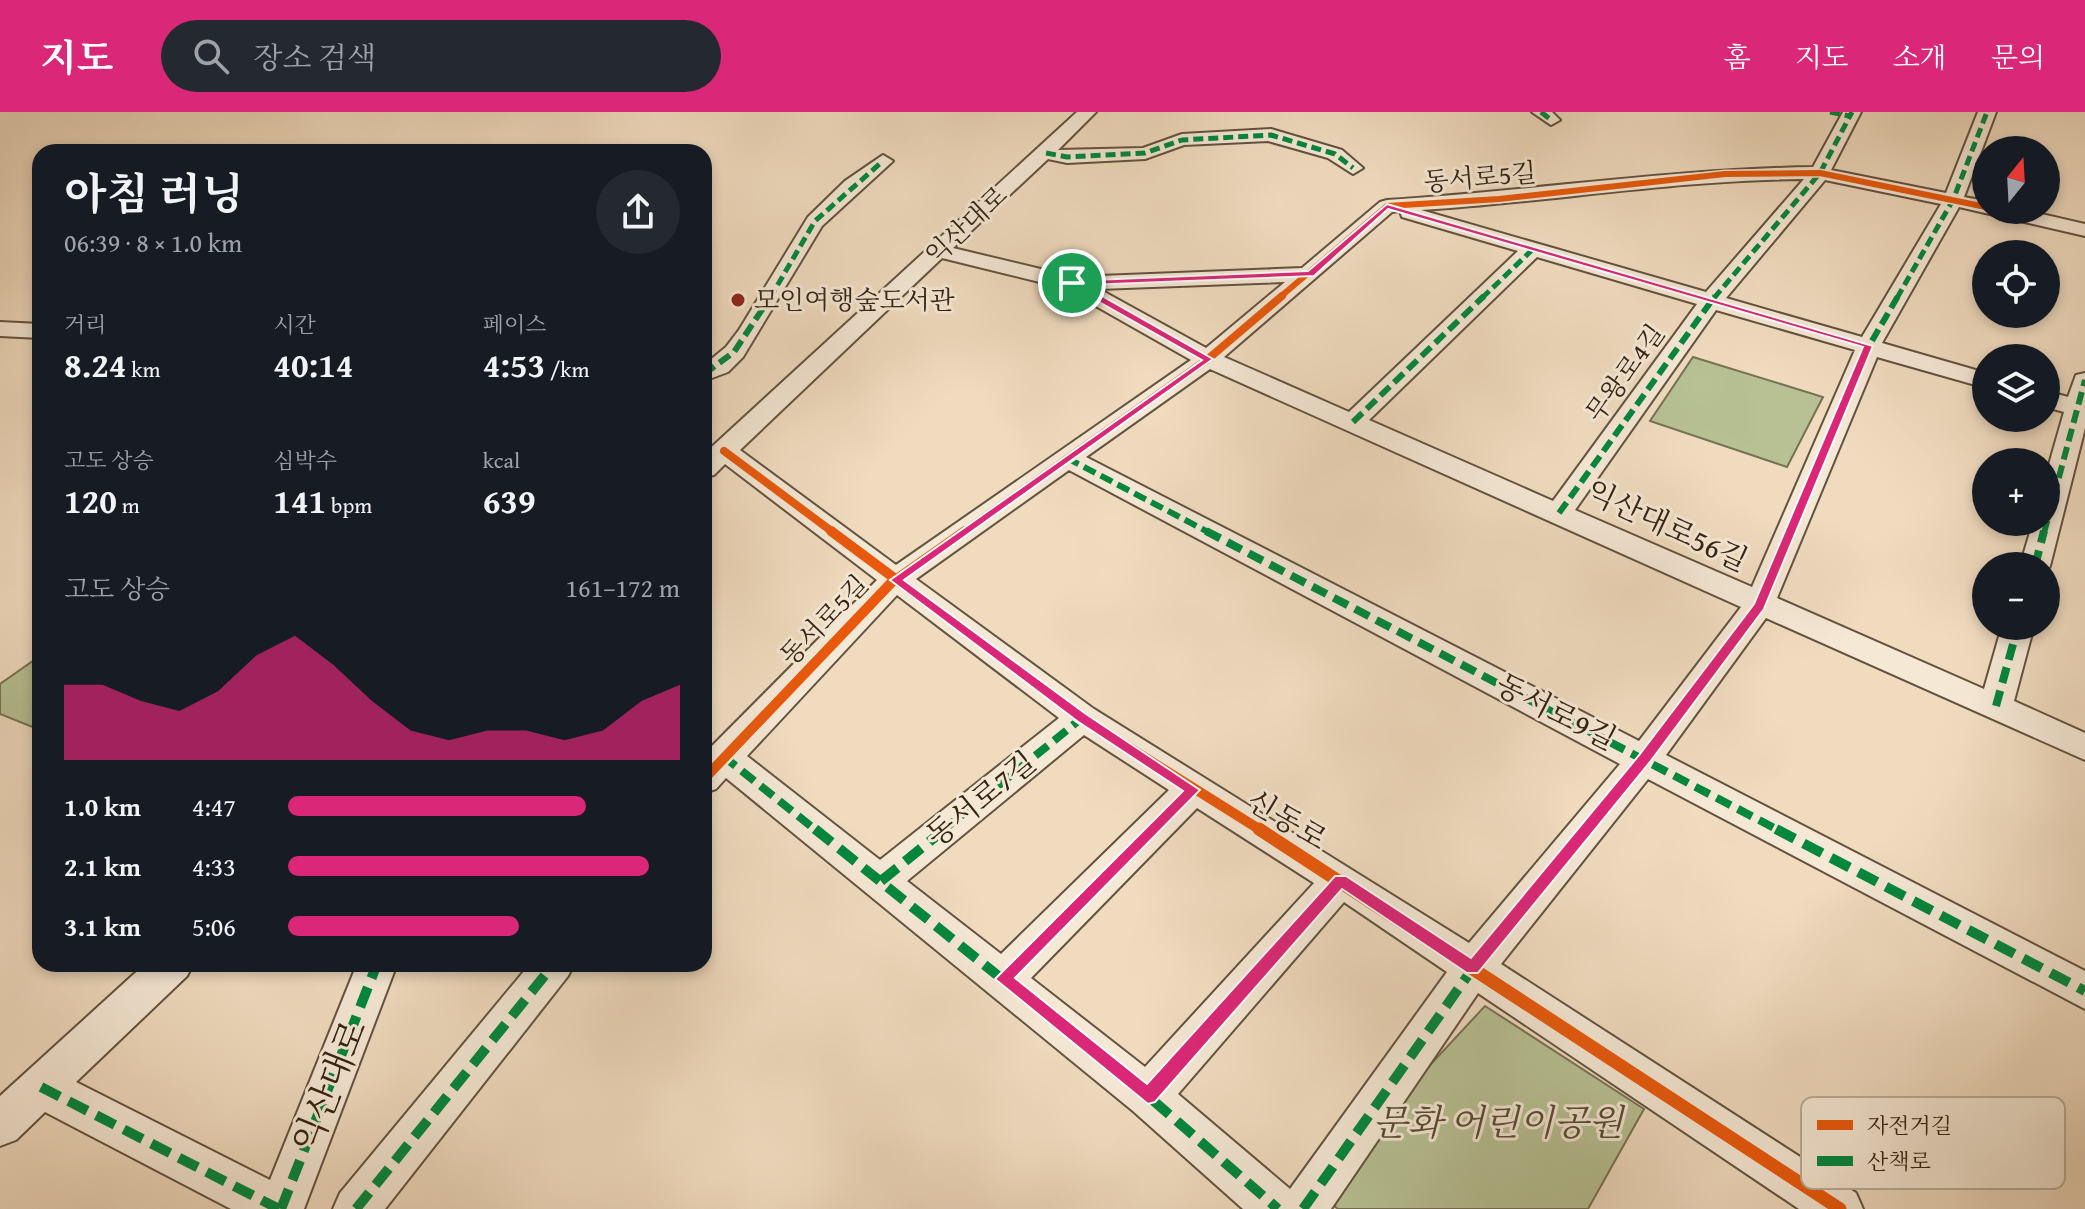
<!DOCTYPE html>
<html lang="ko">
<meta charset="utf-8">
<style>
:root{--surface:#171b24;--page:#242831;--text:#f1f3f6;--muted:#9ea1a6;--accent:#db2777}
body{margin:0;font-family:"Gentium Book Plus","Noto Serif KR",serif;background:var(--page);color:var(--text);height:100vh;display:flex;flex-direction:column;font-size:30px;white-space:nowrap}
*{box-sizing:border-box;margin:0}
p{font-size:26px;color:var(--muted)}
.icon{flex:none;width:44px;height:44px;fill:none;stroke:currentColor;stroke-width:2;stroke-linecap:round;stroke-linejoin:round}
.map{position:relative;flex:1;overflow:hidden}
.details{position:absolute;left:32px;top:32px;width:680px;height:828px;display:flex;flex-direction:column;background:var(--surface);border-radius:24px;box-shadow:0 4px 12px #0003}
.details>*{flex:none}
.needle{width:52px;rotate:18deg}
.buttons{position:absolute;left:1972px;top:24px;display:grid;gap:16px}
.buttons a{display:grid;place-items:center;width:88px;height:88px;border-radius:50%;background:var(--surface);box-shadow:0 4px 12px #0003;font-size:40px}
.pin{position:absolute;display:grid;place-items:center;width:68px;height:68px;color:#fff;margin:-34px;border:4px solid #fff;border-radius:50%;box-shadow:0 2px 8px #0007}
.round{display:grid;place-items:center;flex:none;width:84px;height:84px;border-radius:42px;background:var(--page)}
.head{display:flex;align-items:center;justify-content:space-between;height:136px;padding:0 32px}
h1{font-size:44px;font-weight:700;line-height:60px}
.metrics{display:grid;grid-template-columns:repeat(3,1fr);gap:12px;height:136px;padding:8px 32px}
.metrics div{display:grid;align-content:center}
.metrics b{font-size:34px;font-weight:700}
.metrics small{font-size:22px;font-weight:400}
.metrics p{font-size:22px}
.chart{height:224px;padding:16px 32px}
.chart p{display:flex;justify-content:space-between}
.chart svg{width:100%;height:144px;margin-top:8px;fill:var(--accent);opacity:.7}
ul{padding:0 32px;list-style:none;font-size:26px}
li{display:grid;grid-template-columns:128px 96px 1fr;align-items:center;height:60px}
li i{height:20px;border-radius:10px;background:var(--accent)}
header{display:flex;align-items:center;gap:48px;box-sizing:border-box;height:112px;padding:0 40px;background:var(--accent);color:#fff}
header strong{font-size:38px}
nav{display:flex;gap:44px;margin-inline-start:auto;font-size:28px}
.search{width:560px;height:72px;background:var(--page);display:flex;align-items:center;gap:20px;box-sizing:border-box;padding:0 28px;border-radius:44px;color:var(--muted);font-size:30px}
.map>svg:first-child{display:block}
.green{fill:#b7c194;stroke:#767254;stroke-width:2}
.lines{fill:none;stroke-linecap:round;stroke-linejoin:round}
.minor-casing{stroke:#63523f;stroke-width:4}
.minor{fill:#f5e8d5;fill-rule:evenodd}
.quiet-far3{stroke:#00873e;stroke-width:5;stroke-dasharray:10 5;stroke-linecap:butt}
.quiet-far2{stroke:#00873e;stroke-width:6;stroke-dasharray:13 6;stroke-linecap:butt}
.quiet-far1{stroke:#00873e;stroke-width:8;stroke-dasharray:16 8;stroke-linecap:butt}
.quiet{stroke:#00873e;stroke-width:10;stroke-dasharray:21 10;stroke-linecap:butt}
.cycleway-far3-casing{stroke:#f5e8d5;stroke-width:9}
.cycleway-far2-casing{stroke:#f5e8d5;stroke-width:12}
.cycleway-far1-casing{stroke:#f5e8d5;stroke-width:15}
.cycleway-casing{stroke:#f5e8d5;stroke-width:18}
.cycleway-far3{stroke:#e8590c;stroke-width:6}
.cycleway-far2{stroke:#e8590c;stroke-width:8}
.cycleway-far1{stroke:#e8590c;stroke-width:10}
.cycleway{stroke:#e8590c;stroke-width:13}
.route{fill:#db2777;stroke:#fff;stroke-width:2;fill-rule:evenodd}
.poi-dot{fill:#8f2418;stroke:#f5e8d5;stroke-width:3}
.labels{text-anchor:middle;stroke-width:6;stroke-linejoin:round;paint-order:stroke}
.far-street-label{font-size:26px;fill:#342414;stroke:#f5e8d5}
.far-poi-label{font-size:26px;fill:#342414;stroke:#f5e8d5;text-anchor:start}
.street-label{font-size:30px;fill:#342414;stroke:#f5e8d5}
.near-street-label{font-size:36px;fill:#342414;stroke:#f5e8d5}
.near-park-label{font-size:36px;font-style:italic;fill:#554b34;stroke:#f5e8d5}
.key{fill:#f5e8d5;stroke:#bbad9b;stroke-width:2}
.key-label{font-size:22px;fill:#342414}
</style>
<header>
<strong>지도</strong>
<div class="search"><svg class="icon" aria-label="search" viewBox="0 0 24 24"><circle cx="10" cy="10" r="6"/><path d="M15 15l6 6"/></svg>장소 검색</div>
<nav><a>홈</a><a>지도</a><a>소개</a><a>문의</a></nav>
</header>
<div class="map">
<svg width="2085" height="1097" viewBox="0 0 2085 1097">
<rect width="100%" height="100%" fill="#f0dbbf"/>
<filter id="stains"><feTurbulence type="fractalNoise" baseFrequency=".0025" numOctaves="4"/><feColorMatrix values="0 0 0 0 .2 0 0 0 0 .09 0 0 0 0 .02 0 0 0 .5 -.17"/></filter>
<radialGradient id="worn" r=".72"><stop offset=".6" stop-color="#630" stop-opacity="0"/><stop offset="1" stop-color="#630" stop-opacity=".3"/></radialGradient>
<g class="green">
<path d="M1693,245L1823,285L1787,355L1650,309Z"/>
<path d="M40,544V618L0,602V572Z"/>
<path d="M1485,894L1644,997L1588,1097H1338L1314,1078Z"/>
</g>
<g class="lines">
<defs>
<g id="minor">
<path d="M1077,0H1096L1058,38L1143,36L1182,22L1271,17L1342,38L1363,56L1353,62L1328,46L1268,29L1184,33L1145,47L1067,51L1048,47L953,136L1074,165L1302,156L1380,90L1387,88C1529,79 1671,57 1813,55L1843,0H1861L1831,58L1946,81L1978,0H1996L1964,85L1986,89V98H2024L2085,112V124L1959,95L1882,231L1986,261V276L1877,245L1777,486L1984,577L2002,514H2034L2014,589L2085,621V648L1766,506L1666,643L2085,859V897L1648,667L1501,852L1856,1081L1863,1097H1799L1478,881L1331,1097H1243L1133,999L726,666L716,677L704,681V645L711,635L877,468L725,352L714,363L704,365V342ZM1804,67L1706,180L1421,98C1549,90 1676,68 1804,67ZM1825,68L1941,92L1862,225L1726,186ZM1400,99L1402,105L1518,139L1349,300L1224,245L1392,100ZM1537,145L1697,192L1553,389L1369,308ZM942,146L1064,176L1191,248L896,453L740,338ZM1285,170L1206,236L1099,177ZM1716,198L1855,238L1752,475L1575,398ZM1210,257L1741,495L1639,629L1086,345ZM1069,358L1620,652L1469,831L1094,597L916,467ZM897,483L1059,606L880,748L747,644ZM1084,623L1169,678L1001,842L907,769ZM1197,696L1314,771L1145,955L1031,866ZM1344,790L1447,860L1290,1077L1178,982Z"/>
<path d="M1532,0H1552L1560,8L1551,13Z"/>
<path d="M883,43L893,49L822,114L743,245L728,260L704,269V253L726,235L739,218L808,105L845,69Z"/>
<path d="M0,210L40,212V226L0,224Z"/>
<path d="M2085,261V316L2050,454L2046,460V454H2020L2033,410H2046V363L2064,300L2046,295V279L2068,285L2076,263Z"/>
<path d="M145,852H193L187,864L76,970L270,1068L357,852H397L304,1097H231L45,1000L16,1028L0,1034V984Z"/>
<path d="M530,852H574L568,864L385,1097H333L340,1081Z"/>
</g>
</defs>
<use href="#minor" class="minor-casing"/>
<use href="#minor" class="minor"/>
<g class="quiet-far3">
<path d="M1541,0L1551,8"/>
<path d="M1830,0L1849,4"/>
<path d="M1046,41L1067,45L1145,41L1182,28L1271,23L1335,42L1353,56"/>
<path d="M770,186L815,109L883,49"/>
<path d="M1482,186L1533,137"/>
<path d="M1714,186L1820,61L1852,0"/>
<path d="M1897,186L1953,88L1987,0"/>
</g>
<g class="quiet-far2">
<path d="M704,262L734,240L771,184"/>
<path d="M1353,310L1484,184"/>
<path d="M1067,346L1210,421"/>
<path d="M1559,401L1715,184"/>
<path d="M1790,421L1869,234L1898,184"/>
<path d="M2044,421L2085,268"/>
</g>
<g class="quiet-far1">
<path d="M1206,419L1780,719"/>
<path d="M2035,454L2044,419"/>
<path d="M1996,594L2018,514"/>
<path d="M723,644L817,719"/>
<path d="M942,719L1082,606"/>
<path d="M1151,719L1192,678"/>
<path d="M1585,719L1759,494L1791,419"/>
</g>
<g class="quiet">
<path d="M815,717L1148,984L1278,1097"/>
<path d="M1776,717L2085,879"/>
<path d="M881,769L945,717"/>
<path d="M1003,867L1153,717"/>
<path d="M41,975L279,1097"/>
<path d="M1148,984L1340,768"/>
<path d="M281,1097L377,852"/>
<path d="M356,1097L554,852"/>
<path d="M1303,1097L1473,856L1587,717"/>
</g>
<defs>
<path id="cycleway-far3" d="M1279,186L1387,94L1499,87L1725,62L1820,61L1986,95"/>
<g id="cycleway-far2">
<path d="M724,339L834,421"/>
<path d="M962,421L1208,247L1282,184"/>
</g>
<g id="cycleway-far1">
<path d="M831,419L1082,606L1262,719"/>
<path d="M704,667L891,471L965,419"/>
</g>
<path id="cycleway" d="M1259,717L1840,1097"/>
</defs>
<use href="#cycleway-far3" class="cycleway-far3-casing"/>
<use href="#cycleway-far2" class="cycleway-far2-casing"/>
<use href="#cycleway-far1" class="cycleway-far1-casing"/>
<use href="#cycleway" class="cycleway-casing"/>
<use href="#cycleway-far3" class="cycleway-far3"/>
<use href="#cycleway-far2" class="cycleway-far2"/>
<use href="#cycleway-far1" class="cycleway-far1"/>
<use href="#cycleway" class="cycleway"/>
</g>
<path class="route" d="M1387,92L1873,234L1764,497L1650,650L1478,861H1467L1342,777L1155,990L1148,992L995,867L1183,679L1077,609L890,468L1202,248L1069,173V169L1308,159ZM1388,97L1863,235L1754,492L1640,642L1471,846L1346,764H1335L1147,972L1015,866L1200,678L1086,602L904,468L1213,247L1083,173L1314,164Z"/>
<circle class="poi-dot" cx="738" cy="188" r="8"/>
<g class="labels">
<g class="far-street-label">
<text transform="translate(1480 65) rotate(-5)" y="9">동서로5길</text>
<text transform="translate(966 113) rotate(-43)" y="9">익산대로</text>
<text transform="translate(1625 261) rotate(-54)" y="9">무왕로4길</text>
<text transform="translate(824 508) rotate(-46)" y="9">동서로5길</text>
</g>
<g class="far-poi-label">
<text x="754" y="197">모인여행숲도서관</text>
</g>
<g class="street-label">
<text transform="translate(1667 414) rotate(25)" y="10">익산대로56길</text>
<text transform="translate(1556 600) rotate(27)" y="10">동서로9길</text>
<text transform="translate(981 687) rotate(-39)" y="10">동서로7길</text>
<text transform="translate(1287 708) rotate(31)" y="10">신동로</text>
</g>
<g class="near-street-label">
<text transform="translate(329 974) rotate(-68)" y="13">익산대로</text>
</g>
<g class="near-park-label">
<text x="1498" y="1023">문화 어린이공원</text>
</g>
</g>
<rect x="1801" y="985" width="264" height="92" rx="12" class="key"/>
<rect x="1817" y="1008" width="36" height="10" fill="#e8590c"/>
<rect x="1817" y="1044" width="36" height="10" fill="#00873e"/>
<g class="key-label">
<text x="1867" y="1021">자전거길</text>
<text x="1867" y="1057">산책로</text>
</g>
<rect width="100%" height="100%" filter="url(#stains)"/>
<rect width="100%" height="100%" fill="url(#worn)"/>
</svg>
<div class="buttons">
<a><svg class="needle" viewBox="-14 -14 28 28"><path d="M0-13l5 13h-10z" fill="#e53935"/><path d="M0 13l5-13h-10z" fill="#9ea1a6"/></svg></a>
<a><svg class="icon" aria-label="locate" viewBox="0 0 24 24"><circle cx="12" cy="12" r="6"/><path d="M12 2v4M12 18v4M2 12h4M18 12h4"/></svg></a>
<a><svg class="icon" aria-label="layers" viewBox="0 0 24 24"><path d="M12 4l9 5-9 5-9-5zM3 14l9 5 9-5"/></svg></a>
<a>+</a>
<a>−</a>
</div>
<div class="pin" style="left:1072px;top:171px;background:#1e9e55"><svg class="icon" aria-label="arrive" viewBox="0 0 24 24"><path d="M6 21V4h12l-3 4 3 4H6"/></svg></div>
<section class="details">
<div class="head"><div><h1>아침 러닝</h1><p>06:39 · 8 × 1.0 km</p></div><a class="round"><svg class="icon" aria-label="share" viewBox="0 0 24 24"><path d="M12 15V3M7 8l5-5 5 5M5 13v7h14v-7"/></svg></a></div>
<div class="metrics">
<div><p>거리</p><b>8.24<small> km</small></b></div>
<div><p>시간</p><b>40:14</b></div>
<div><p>페이스</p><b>4:53<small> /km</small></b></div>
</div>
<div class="metrics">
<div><p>고도 상승</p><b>120<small> m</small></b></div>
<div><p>심박수</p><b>141<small> bpm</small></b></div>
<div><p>kcal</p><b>639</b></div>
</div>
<div class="chart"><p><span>고도 상승</span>161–172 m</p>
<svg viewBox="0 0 160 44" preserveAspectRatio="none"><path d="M0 44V21L10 21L20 26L30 29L40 23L50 12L60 6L70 15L80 26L90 35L100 38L110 35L120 35L130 38L140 35L150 26L160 21V44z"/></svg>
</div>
<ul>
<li><b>1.0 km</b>4:47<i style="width:76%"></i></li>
<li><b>2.1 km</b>4:33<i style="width:92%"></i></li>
<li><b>3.1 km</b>5:06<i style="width:59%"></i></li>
</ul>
</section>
</div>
